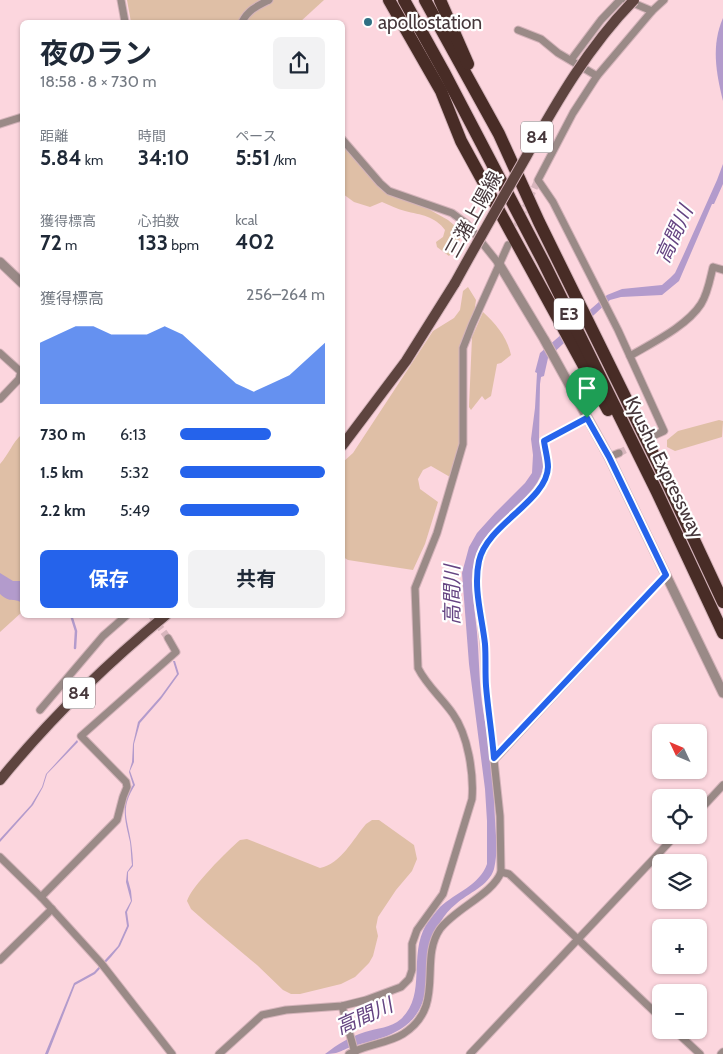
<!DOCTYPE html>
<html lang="ja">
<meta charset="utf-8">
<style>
:root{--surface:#fff;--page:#f2f2f3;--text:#1f2937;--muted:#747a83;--accent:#2563eb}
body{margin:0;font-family:Cabin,"Noto Sans JP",sans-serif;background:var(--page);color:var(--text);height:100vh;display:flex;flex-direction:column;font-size:19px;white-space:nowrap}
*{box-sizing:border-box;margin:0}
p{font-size:16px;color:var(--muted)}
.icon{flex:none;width:28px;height:28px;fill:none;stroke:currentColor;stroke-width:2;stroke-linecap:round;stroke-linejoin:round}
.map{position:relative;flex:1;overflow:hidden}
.panel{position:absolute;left:20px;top:20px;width:325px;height:598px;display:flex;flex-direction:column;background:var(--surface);border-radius:8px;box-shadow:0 1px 4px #0004}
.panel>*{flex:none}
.needle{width:32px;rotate:314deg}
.buttons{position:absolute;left:652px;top:724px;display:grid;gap:10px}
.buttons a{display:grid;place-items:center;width:55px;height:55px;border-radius:8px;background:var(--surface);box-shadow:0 1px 4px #0004;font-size:25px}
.pin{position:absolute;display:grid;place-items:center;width:42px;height:42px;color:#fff;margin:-51px -21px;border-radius:50% 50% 50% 0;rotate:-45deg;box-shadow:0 0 5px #0007}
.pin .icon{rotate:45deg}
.round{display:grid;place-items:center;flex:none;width:52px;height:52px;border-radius:8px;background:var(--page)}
.head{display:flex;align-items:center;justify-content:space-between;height:85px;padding:0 20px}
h1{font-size:28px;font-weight:700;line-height:38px}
.figures{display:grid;grid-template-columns:repeat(3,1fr);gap:8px;height:85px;padding:5px 20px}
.figures div{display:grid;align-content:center}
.figures b{font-size:21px;font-weight:700}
.figures small{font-size:14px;font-weight:400}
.figures p{font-size:14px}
.chart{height:140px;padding:10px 20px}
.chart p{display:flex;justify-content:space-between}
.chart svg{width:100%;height:90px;margin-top:5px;fill:var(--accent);opacity:.7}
.button{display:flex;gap:10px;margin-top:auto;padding:10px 20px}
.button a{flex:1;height:58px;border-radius:8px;background:var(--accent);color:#fff;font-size:20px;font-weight:700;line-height:58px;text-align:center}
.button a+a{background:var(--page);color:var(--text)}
ul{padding:0 20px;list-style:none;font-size:16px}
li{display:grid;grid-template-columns:80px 60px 1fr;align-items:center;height:38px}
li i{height:12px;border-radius:6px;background:var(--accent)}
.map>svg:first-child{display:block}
.green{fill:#dfbfa6}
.water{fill:#b39bcc}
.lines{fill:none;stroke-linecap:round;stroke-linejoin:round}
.stream{stroke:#b39bcc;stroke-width:2.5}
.minor-tunnel{stroke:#d8b6bd;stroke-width:7;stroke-dasharray:7 3.5;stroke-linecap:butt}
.minor-casing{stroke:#d4b3ba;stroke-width:9}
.tertiary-casing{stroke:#d4b3ba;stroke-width:11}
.primary-casing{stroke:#d4b3ba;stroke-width:12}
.motorway-casing{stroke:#d4b3ba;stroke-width:14}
.minor{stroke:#9a8a87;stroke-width:7}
.tertiary{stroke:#9a8a87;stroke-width:9}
.primary{stroke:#5e443f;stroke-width:10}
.motorway{stroke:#482c26;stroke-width:12}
.primary-bridge-casing{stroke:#d4b3ba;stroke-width:12;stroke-linecap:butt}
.primary-bridge{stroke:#5e443f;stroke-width:10}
.route-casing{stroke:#fff;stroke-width:10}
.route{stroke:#2563eb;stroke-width:6}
.poi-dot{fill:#307084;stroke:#fff;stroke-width:2}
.labels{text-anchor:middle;stroke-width:4.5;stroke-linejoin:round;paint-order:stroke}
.shield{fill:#fff;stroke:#7e7376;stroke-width:1}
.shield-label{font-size:18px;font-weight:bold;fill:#46373b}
.poi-label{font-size:19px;fill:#46373b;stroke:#fff;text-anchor:start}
.street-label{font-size:19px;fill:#46373b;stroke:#fff}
.water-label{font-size:20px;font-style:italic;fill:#654482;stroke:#fff}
</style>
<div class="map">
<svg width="723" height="1054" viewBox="0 0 723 1054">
<rect width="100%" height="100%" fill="#fcd6de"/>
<g class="green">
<path d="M127,0H324L300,22H131Z"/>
<path d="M342,144L381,188L423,206L448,220L461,231L459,244L449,256L437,247L436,242L443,237L445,230C435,216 421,215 405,211C397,209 390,205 382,202L370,207L354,202L343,194Z"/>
<path d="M468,287L476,300L474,314L460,346L461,439L450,477L431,466L423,470L418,479L420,489L438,502L425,544L413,570L348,560L343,557V462L353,453L433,331L454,318L460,310L463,291Z"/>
<path d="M483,312C496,324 507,337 511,355L501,363L497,364L491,396L485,400L482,396L471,410L469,407L472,337Z"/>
<path d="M719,420L723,421L722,437L675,451L667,447V440L678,431Z"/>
<path d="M22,434V612L0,632V464C9,454 12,443 22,434Z"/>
<path d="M372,820H379L414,845L417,859L412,871L396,890L378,917L376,927L378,936L373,956L369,963L355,977L341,984L300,994H291L283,990L257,965L208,924L191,909L187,901C191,887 227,851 240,840L247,839L320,868C341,864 353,839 366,824Z"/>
</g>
<g class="water">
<path d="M723,18V101C716,73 711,45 723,18Z"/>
<path d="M723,164V184L714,204H712L679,281L662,295L621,297L610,300L548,358L544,376L541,377L540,384L539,440L542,441C543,448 545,457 544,464C537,506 482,519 474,564C470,586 475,610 477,632C479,655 479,679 482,703C484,719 488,735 490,752C493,774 494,797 495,820C496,836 498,852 494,869C489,886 468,893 456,904C443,914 435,930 430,945C424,963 429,983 423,1001C412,1033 381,1038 354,1046C340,1050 341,1054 325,1054C338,1044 349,1037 365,1032C377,1028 391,1028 401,1019C427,995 408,956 426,925C430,919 435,913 440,907C455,893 480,885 487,864V821L485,789L469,664L462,573L469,547L477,533L495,513L525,483L532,473L533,455L531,439L535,408L537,373L535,372L540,353L607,295L622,289L662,285L670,278L675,273L683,256L717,180Z"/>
<path d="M0,573L13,581H22V603C13,597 11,604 0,594Z"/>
<path d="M173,661H175L179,674L161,699L140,723L134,744V762L130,771L135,785C120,809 127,817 131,842C132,850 133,858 133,866L128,872V880L131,891L132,901L127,912L129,926L120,946L111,957L95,974L75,985L48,1054H45L74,983L94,972L118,946L127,926L125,912L131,901L126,882L127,872L132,865C131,858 131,849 130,842C125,820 120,805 133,785L129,772L132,762L133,744L138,722L161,696L177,674Z"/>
<path d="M77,740L78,742L47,774L43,787L33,805L0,842V839L31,805L42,787L46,774Z"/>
</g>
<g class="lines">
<path class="stream" d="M71,615L76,631L75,648"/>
<g class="minor-tunnel">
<path d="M512,236L538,180"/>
<path d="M619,453L637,444"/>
<path d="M151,615L168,638"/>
</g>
<defs>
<g id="minor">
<path d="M121,0L125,22"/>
<path d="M626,0L652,11"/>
<path d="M242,22C248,10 257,6 269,0"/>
<path d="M518,30L541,39L558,53L597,76"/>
<path d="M571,60L601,20L620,0"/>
<path d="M0,124L22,117"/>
<path d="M342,139L380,183L389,191L452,213L467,224L499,264"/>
<path d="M0,353L21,372L19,379L0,399"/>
<path d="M630,356C652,343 687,326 701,304C708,293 710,279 713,267L723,270"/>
<path d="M653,436L664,431L618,330L553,202L538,180L573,113L597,76L652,11L664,0"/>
<path d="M609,457L619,453"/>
<path d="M40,710L103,636L127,615"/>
<path d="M495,759L666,575"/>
<path d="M699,811L723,785"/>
<path d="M0,857L41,897L101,963L172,1054"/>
<path d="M501,872L509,874L661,1018"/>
<path d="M41,897L117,820L123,797L127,787L126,782L81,736L176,652L168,638"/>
<path d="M0,960L52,909"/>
<path d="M342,1006L355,1053"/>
<path d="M674,1030L700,1054"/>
<path d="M219,1054L262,1015L286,1010L342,1006L366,1000L401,987L409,979L412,970V944L417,930L443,894L472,799C474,774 468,735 453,714C442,698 427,686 418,668L415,588L437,533L463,444V348L472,325L508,245"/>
<path d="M349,1054C366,1044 387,1044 403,1034C447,1006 418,961 440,929C456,908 493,894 501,872L500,816L486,686L484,644L476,580L479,559L487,543L499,528L530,499L542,484L548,469L544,441L587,418"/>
<path d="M470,1054L676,835"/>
<path d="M721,1054L723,1052"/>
</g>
<g id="tertiary">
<path d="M0,262L22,283"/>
<path d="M499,264L544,339L609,457L723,693"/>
</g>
<g id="primary">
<path d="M342,446L406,361L455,283"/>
<path d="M0,780C50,719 105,665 166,615"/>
</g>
<g id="motorway">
<path d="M389,0L441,91L461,141L608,410"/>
<path d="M404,0L445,74L544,263L657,492L723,633"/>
<path d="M425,0L499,134L539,222L667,482L723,602"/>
<path d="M440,0L468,64"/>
</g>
</defs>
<use href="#minor" class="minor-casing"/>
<use href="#tertiary" class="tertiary-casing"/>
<use href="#primary" class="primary-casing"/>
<use href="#motorway" class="motorway-casing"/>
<use href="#minor" class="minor"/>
<use href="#tertiary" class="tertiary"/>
<use href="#primary" class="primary"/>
<use href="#motorway" class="motorway"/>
<defs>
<path id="primary-bridge" d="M455,283C478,241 502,199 526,157C557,101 589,46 634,0"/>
</defs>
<use href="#primary-bridge" class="primary-bridge-casing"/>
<use href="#primary-bridge" class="primary-bridge"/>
</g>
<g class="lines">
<defs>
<path id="route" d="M587,418L609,457L666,575L494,758C492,734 488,710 486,686C485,672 486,658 485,644C482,617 473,588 479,561C487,524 547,501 548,467C548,459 545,449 544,441Z"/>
</defs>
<use href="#route" class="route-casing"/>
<use href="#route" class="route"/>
</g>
<circle class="poi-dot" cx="368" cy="22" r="5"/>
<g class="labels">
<g class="shield">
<rect x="521" y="121.5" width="32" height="31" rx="4"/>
<rect x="554" y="298.5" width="30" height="31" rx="4"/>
<rect x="63" y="677.5" width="32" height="31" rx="4"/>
</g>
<g class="shield-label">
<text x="537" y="143">84</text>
<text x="569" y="320">E3</text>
<text x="79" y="699">84</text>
</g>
<g class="poi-label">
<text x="378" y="29">apollostation</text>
</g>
<g class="street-label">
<text transform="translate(473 214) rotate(-61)" y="7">三潴上陽線</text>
<text transform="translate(665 467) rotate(64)" y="7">Kyushu Expressway</text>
</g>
<g class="water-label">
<text transform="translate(674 234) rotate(-65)" y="7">高間川</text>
<text transform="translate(452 595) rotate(-90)" y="7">高間川</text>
<text transform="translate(364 1016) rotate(-24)" y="7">高間川</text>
</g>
</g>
</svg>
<div class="buttons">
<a><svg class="needle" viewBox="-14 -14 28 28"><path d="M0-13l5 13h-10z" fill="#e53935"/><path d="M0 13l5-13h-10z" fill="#747a83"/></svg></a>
<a><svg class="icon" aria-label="locate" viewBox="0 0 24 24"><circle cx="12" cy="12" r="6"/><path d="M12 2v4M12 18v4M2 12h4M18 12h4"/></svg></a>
<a><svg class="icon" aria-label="layers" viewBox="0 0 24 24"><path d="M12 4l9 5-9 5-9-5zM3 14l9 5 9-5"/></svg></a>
<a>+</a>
<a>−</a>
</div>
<div class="pin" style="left:587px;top:418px;background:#1e9e55"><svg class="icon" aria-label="arrive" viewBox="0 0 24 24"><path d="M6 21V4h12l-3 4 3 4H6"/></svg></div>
<section class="panel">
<div class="head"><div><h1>夜のラン</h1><p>18:58 · 8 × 730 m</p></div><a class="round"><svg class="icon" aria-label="share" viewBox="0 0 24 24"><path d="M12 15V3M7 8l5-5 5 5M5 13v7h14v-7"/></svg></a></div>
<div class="figures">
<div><p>距離</p><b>5.84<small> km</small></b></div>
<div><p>時間</p><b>34:10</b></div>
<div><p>ペース</p><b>5:51<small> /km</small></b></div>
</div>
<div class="figures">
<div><p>獲得標高</p><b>72<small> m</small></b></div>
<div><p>心拍数</p><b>133<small> bpm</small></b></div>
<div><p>kcal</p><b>402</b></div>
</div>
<div class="chart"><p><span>獲得標高</span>256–264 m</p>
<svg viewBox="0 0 160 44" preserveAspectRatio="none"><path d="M0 44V14L10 10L20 6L30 6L40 10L50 10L60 10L70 6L80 10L90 18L100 26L110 34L120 38L130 34L140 30L150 22L160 14V44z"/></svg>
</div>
<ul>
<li><b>730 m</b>6:13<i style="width:63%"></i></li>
<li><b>1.5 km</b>5:32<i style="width:100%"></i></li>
<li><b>2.2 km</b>5:49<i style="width:82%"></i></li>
</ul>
<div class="button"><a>保存</a><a>共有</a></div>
</section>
</div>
